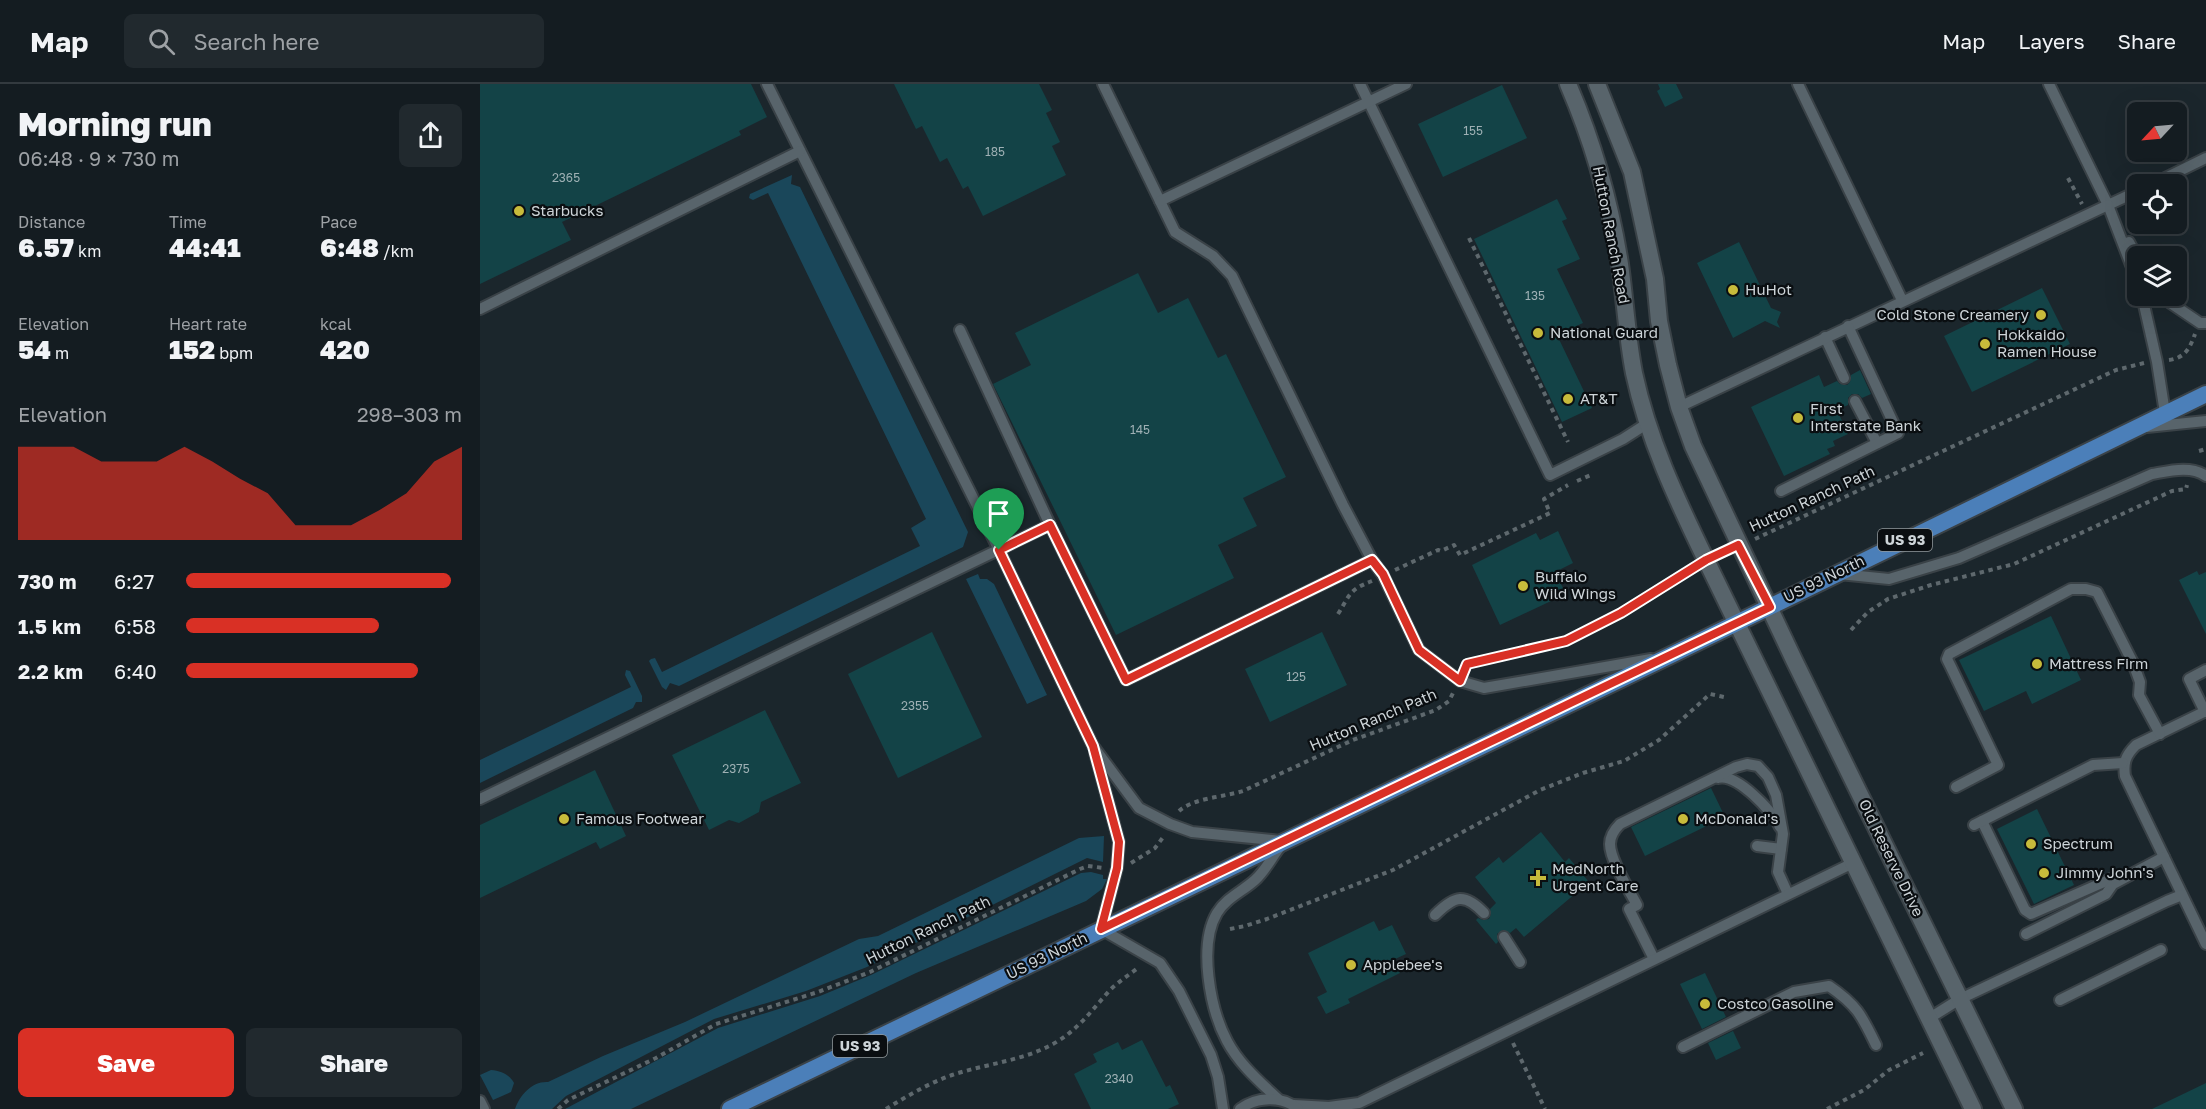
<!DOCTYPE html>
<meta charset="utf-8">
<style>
:root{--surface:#141c21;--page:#21292e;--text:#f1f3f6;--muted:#9da1a5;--line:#333a3f;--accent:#d93025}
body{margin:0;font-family:"Golos Text",sans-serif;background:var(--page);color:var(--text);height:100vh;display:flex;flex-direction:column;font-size:22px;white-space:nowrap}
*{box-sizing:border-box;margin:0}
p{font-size:20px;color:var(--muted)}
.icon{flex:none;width:33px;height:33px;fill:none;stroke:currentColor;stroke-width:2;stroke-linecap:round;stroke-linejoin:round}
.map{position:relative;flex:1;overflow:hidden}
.side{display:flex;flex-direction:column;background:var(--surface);width:480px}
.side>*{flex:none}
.needle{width:39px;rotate:244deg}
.buttons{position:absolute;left:1647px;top:18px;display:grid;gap:12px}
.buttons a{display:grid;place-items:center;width:60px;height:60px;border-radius:9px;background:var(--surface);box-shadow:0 6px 24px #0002,0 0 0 2px var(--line);font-size:30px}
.pin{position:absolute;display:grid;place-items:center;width:51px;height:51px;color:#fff;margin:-62px -26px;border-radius:50% 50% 50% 0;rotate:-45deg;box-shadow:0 0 6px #0007}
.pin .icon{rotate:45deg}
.round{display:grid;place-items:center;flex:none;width:63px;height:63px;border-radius:9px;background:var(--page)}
.headline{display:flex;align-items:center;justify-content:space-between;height:102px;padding:0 18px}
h1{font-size:33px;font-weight:800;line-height:45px}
.figures{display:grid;grid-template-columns:repeat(3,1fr);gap:9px;height:102px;padding:6px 18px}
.figures div{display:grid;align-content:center}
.figures b{font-size:26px;font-weight:800}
.figures small{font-size:16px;font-weight:400}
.figures p{font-size:16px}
.chart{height:168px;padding:12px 18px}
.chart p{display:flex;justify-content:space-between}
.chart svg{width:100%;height:108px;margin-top:6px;fill:var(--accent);opacity:.7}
.action{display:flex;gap:12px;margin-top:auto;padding:12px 18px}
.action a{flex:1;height:69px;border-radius:9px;background:var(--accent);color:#fff;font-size:24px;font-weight:800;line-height:69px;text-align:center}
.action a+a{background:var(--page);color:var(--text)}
ul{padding:0 18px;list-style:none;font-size:20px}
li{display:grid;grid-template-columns:96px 72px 1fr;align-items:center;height:45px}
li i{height:15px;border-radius:8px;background:var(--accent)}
header{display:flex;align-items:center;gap:36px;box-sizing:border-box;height:84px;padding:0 30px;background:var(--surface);border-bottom:2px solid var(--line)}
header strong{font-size:28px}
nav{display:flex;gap:33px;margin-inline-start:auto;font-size:21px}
.search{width:420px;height:54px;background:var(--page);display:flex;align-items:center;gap:15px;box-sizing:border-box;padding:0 21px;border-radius:9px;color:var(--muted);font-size:22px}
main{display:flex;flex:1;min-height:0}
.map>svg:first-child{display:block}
.green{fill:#1a475a}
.building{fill:#134347}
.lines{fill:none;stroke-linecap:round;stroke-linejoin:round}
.service-casing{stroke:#3a4247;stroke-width:14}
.secondary-casing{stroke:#3a4247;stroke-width:20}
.primary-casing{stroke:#3a4247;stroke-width:20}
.path{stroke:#5e686d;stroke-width:4;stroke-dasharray:4.5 4.5;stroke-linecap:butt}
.service{stroke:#58646b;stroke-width:10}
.secondary{stroke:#58646b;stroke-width:16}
.primary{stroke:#4b7fb9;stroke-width:16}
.route-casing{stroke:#fff;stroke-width:12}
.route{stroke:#d93025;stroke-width:8}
.poi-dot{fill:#c7bb3b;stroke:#0a0e11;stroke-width:2}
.labels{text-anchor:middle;stroke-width:4.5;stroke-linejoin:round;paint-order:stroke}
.number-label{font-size:12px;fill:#9eb0b4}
.shield{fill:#0a0e11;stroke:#92999c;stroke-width:1.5}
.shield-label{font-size:14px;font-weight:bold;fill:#cdd4d8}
.poi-label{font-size:15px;fill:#cdd4d8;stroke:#0a0e11;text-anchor:start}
.street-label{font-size:15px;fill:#cdd4d8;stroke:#0a0e11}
</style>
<header>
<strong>Map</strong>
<div class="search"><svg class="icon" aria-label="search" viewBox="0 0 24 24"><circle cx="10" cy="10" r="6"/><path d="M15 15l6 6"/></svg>Search here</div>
<nav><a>Map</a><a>Layers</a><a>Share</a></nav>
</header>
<main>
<section class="side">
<div class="headline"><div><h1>Morning run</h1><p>06:48 · 9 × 730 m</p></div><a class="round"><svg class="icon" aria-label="share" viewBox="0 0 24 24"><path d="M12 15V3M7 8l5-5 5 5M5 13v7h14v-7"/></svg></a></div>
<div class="figures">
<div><p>Distance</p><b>6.57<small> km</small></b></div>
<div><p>Time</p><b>44:41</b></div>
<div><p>Pace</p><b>6:48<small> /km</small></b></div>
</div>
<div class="figures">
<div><p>Elevation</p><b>54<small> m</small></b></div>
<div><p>Heart rate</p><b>152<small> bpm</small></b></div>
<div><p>kcal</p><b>420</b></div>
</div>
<div class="chart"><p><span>Elevation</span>298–303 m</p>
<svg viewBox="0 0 160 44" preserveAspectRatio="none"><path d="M0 44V6L10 6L20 6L30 12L40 12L50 12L60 6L70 12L80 19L90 25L100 38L110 38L120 38L130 32L140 25L150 12L160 6V44z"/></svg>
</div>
<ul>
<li><b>730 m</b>6:27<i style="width:96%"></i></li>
<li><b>1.5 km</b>6:58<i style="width:70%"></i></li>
<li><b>2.2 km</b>6:40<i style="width:84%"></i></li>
</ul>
<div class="action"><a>Save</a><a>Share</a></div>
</section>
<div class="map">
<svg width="1726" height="1025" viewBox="0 0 1726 1025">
<rect width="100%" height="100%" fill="#1b262c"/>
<g class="green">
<path d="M312,91L311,100L320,103L488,448L483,463L199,602L190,599L186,606L182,603L169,577L171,575L175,574L182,588L440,462L431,444L446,435L288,109L273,116L269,114L270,110Z"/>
<path d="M498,490L500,495H507L514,500L567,611L547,620L486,495Z"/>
<path d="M146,586L150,587L162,612V618H156L153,624L0,699V676L151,603L145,591Z"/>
<path d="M624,752L623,778L607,774L387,883L326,907L234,935L86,1012L72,1025H35C40,1011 52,997 68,998L123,972L205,938L379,855L398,852L599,754Z"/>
<path d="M611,788L623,791V795H627L622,805L606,817L436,889L151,1025H85L238,944L340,912L391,891L601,789Z"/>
<path d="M11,986C21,987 29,990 34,999L31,1008L13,1016L0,991Z"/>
</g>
<g class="building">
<path d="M0,0H271L287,33L259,47L261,51L82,138L91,156L0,200Z"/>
<path d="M414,0H559L572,26L566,29L580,58L572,62L586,91L503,132L488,102L483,105L467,74L460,78L442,42L436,45Z"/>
<path d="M1178,0H1196L1203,14L1185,23L1177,7L1180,5Z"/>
<path d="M1022,1L1047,54L963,93L938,40Z"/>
<path d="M1077,115L1087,135L1082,137L1100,175L1077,185L1103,239L1077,251L1112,324L1082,338L994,155Z"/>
<path d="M1259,158L1291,224L1301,228L1297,238L1300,244L1285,237L1253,254L1217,179Z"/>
<path d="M658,189L678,229L708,214L738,274L746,270L806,393L763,414L777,442L738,461L754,494L636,551L513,300L551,281L535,249Z"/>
<path d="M1562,204L1590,260L1492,308L1464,252Z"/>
<path d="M1380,286L1391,310L1382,314L1378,310H1372L1368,314V321L1357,326L1368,350L1353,357L1355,362L1347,365L1350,370L1304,392L1271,323L1339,291L1344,303L1357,297L1360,300L1367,301L1370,298L1371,291Z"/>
<path d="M1078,447L1093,479L1075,488L1086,510L1020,541L992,481L1056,449L1060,456Z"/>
<path d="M1717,487L1719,491L1726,488V550L1699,496Z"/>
<path d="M1571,532L1601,596L1552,620L1546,607L1504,627L1479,576Z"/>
<path d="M452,548L502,653L418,694L368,590Z"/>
<path d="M842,548L867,601L790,638L765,585Z"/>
<path d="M285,626L321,699L281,718L279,728L259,739L249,736L229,746L192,671Z"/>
<path d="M115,686L146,752L120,765L116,758L0,814V741Z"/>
<path d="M1231,704L1245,733L1165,772L1151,743Z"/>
<path d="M1557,725L1594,801L1554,820L1517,745Z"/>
<path d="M1061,748L1085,778L1089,774L1109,798L1044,853L1036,844L1030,849L1023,846L1017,850L1018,858L1016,860L996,836L998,834L1003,836L1009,835L1011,830L1010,825L1016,819L995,793L1019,773L1023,779Z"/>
<path d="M894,837L899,847L912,841L926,870L913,876L920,889L868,915L870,919L846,930L837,913L847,908L828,869Z"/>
<path d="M1225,889L1246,933L1222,945L1200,900Z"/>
<path d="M1253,947L1261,964L1236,976L1228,959Z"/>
<path d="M662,956L686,1003L690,1001L699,1020L688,1025H611L594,990L617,978L613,970L638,958L642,966Z"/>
<path d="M1726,999V1025H1672Z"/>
</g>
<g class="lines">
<defs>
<g id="service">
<path d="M287,0L519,466L613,662L659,724L690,740L712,748L801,757"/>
<path d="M623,0L695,148L733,172L752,192L863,421L892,476L903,491L939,566L980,597L1004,604L1171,575"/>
<path d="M880,0L1070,391L1143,355L1168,339"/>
<path d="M1318,0L1422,216"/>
<path d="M1569,0L1628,121L1658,107"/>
<path d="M1673,100L1726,74"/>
<path d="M680,117L926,0"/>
<path d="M1628,121L1658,199"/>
<path d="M1649,158L1658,175"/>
<path d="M1662,212L1677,278L1685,329"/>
<path d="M1682,212L1686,216L1720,239H1726"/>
<path d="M0,225L320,67"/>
<path d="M480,246L570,441L646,596L892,476"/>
<path d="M1345,253L1364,294"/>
<path d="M1375,317L1397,359"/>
<path d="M1199,323L1628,121"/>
<path d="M1667,343L1726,337"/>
<path d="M1301,407L1418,349L1368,242"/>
<path d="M1359,490L1409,495L1479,474L1672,390C1689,387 1711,381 1726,392"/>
<path d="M1726,627L1656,661C1646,671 1643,678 1645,692L1726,860"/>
<path d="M1725,628L1709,595L1726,586"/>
<path d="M615,669L639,758L637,784L621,845L680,879L699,907L731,971L738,993L743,1025"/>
<path d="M1238,694C1257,689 1292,727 1300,743"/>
<path d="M1476,703L1518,681L1470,581L1467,575L1469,570L1591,505H1606L1617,508L1653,579L1660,598L1659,611L1680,650"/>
<path d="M0,715L570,441"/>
<path d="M1502,737L1545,826L1551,830L1631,795"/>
<path d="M1494,741L1613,681L1643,679"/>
<path d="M1277,762L1301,765"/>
<path d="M955,831C975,811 985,809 1004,829"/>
<path d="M1546,850L1626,810L1633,800L1684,773"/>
<path d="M1024,853L1040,878"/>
<path d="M1174,875L1149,825L1157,821C1149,806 1130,776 1130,760C1130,752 1135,745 1140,740L1256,683L1267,680L1278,682L1288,693L1296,711L1303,750L1298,788L1308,810"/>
<path d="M1580,916L1681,866"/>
<path d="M1448,935L1480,915L1687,817L1702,811"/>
<path d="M1203,963L1314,908L1349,902C1377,921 1382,932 1396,961"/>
<path d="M798,1015C780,998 759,980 747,957C730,925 718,861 737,829C746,814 763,807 775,796C785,787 792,773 800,763"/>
<path d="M0,1017L4,1025"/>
<path d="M814,1021L849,1023L879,1019L1373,779"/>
<path d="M760,1025C776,1013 802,1011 818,1025"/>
</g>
<g id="secondary">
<path d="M1088,0C1113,58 1130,117 1140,180C1145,216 1147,253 1154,289C1168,355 1197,416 1226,476L1493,1025"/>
<path d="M1117,0L1152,88L1175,195L1179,237L1188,281L1199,323L1213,362L1314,576L1534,1025"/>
</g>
<path id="primary" d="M250,1025L1189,572L1726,310"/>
</defs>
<use href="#service" class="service-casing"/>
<use href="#secondary" class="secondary-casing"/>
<use href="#primary" class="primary-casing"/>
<g class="path">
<path d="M1588,94L1602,120"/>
<path d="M989,154L1088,358"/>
<path d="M1689,276C1705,274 1710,264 1715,250"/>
<path d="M1719,367L1726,365"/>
<path d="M1097,397L1111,391"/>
<path d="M1275,455L1636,286L1664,279"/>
<path d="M915,486L958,466L961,467L974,461L980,471L1070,429L1064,415L1088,401"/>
<path d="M858,530C871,509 869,506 892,497"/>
<path d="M1371,546L1388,528L1408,515L1451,501L1534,480L1692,407L1706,405L1707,401"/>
<path d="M985,585L987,580L1086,557L1141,529L1211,485"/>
<path d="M699,727C713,714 744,713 763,707L873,656L956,626L969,617L974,607"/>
<path d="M651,779L675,764L684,752"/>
<path d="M750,845L765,842L787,835L913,786L1060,706L1103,689L1144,677L1179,656L1230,610L1244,613"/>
<path d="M1033,959L1065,1025"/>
<path d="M78,1025L88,1016L176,974L236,940L338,908L390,888L600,785L608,782L624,784"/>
<path d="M406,1025C427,1012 449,999 472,991C505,980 542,977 573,960C597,947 612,926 630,906C638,898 649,891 659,883"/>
<path d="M1347,1025L1384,1006L1409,986L1443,969"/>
</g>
<use href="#service" class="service"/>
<use href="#secondary" class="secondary"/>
<use href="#primary" class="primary"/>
</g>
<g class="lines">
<defs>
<path id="route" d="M570,441L646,596L892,476L903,490L939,566L980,597L987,580L1086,557L1141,529L1226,476L1258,461L1290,523L621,845L637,784L639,758L613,662L519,466Z"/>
</defs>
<use href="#route" class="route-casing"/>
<use href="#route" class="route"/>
</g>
<g class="poi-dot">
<circle cx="39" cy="127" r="6"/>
<circle cx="1253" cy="206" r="6"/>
<circle cx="1561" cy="231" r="6"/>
<circle cx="1058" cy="249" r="6"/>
<circle cx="1505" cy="260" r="6"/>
<circle cx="1088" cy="315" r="6"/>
<circle cx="1318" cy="334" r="6"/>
<circle cx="1043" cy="502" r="6"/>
<circle cx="1557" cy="580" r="6"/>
<circle cx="84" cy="735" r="6"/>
<circle cx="1203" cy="735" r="6"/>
<circle cx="1551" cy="760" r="6"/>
<circle cx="1564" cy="789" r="6"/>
<path d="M1055 785h6v6h6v6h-6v6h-6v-6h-6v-6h6z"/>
<circle cx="871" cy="881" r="6"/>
<circle cx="1225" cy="920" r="6"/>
</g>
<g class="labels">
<g class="number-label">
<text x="993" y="51">155</text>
<text x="515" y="72">185</text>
<text x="86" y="98">2365</text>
<text x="1055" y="216">135</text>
<text x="660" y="350">145</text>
<text x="816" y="597">125</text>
<text x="435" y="626">2355</text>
<text x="256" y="689">2375</text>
<text x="639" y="999">2340</text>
</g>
<g class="shield">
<rect x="1398" y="445" width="54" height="22" rx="4.5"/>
<rect x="353" y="951" width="54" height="22" rx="4.5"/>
</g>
<g class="shield-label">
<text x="1425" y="461">US 93</text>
<text x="380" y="967">US 93</text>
</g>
<g class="poi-label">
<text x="51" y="132">Starbucks</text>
<text x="1265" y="211">HuHot</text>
<text x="1549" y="236" text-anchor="end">Cold Stone Creamery</text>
<text x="1070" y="254">National Guard</text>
<text x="1517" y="256">Hokkaido<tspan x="1517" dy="17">Ramen House</tspan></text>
<text x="1100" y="320">AT&amp;T</text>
<text x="1330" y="330">First<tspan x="1330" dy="17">Interstate Bank</tspan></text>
<text x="1055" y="498">Buffalo<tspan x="1055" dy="17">Wild Wings</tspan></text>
<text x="1569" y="585">Mattress Firm</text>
<text x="96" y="740">Famous Footwear</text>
<text x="1215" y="740">McDonald's</text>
<text x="1563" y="765">Spectrum</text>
<text x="1072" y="790">MedNorth<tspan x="1072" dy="17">Urgent Care</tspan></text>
<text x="1576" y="794">Jimmy John's</text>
<text x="883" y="886">Applebee's</text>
<text x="1237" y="925">Costco Gasoline</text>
</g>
<g class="street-label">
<text transform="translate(1131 151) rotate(79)" y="5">Hutton Ranch Road</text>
<text transform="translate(1332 415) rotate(-25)" y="5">Hutton Ranch Path</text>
<text transform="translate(1344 495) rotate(-26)" y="5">US 93 North</text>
<text transform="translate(893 636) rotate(-23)" y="5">Hutton Ranch Path</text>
<text transform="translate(1411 774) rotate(64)" y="5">Old Reserve Drive</text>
<text transform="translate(448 846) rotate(-26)" y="5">Hutton Ranch Path</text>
<text transform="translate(567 872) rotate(-26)" y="5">US 93 North</text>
</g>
</g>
</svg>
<div class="buttons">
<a><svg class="needle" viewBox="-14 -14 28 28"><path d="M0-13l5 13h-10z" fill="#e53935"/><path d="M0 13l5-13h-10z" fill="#9da1a5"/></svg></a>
<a><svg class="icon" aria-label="locate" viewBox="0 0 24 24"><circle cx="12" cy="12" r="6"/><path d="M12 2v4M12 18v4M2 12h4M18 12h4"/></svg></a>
<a><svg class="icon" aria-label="layers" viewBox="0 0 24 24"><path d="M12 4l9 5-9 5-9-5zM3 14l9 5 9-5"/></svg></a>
</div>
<div class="pin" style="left:519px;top:466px;background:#1e9e55"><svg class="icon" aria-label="arrive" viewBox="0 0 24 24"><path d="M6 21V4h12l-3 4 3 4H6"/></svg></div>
</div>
</main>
